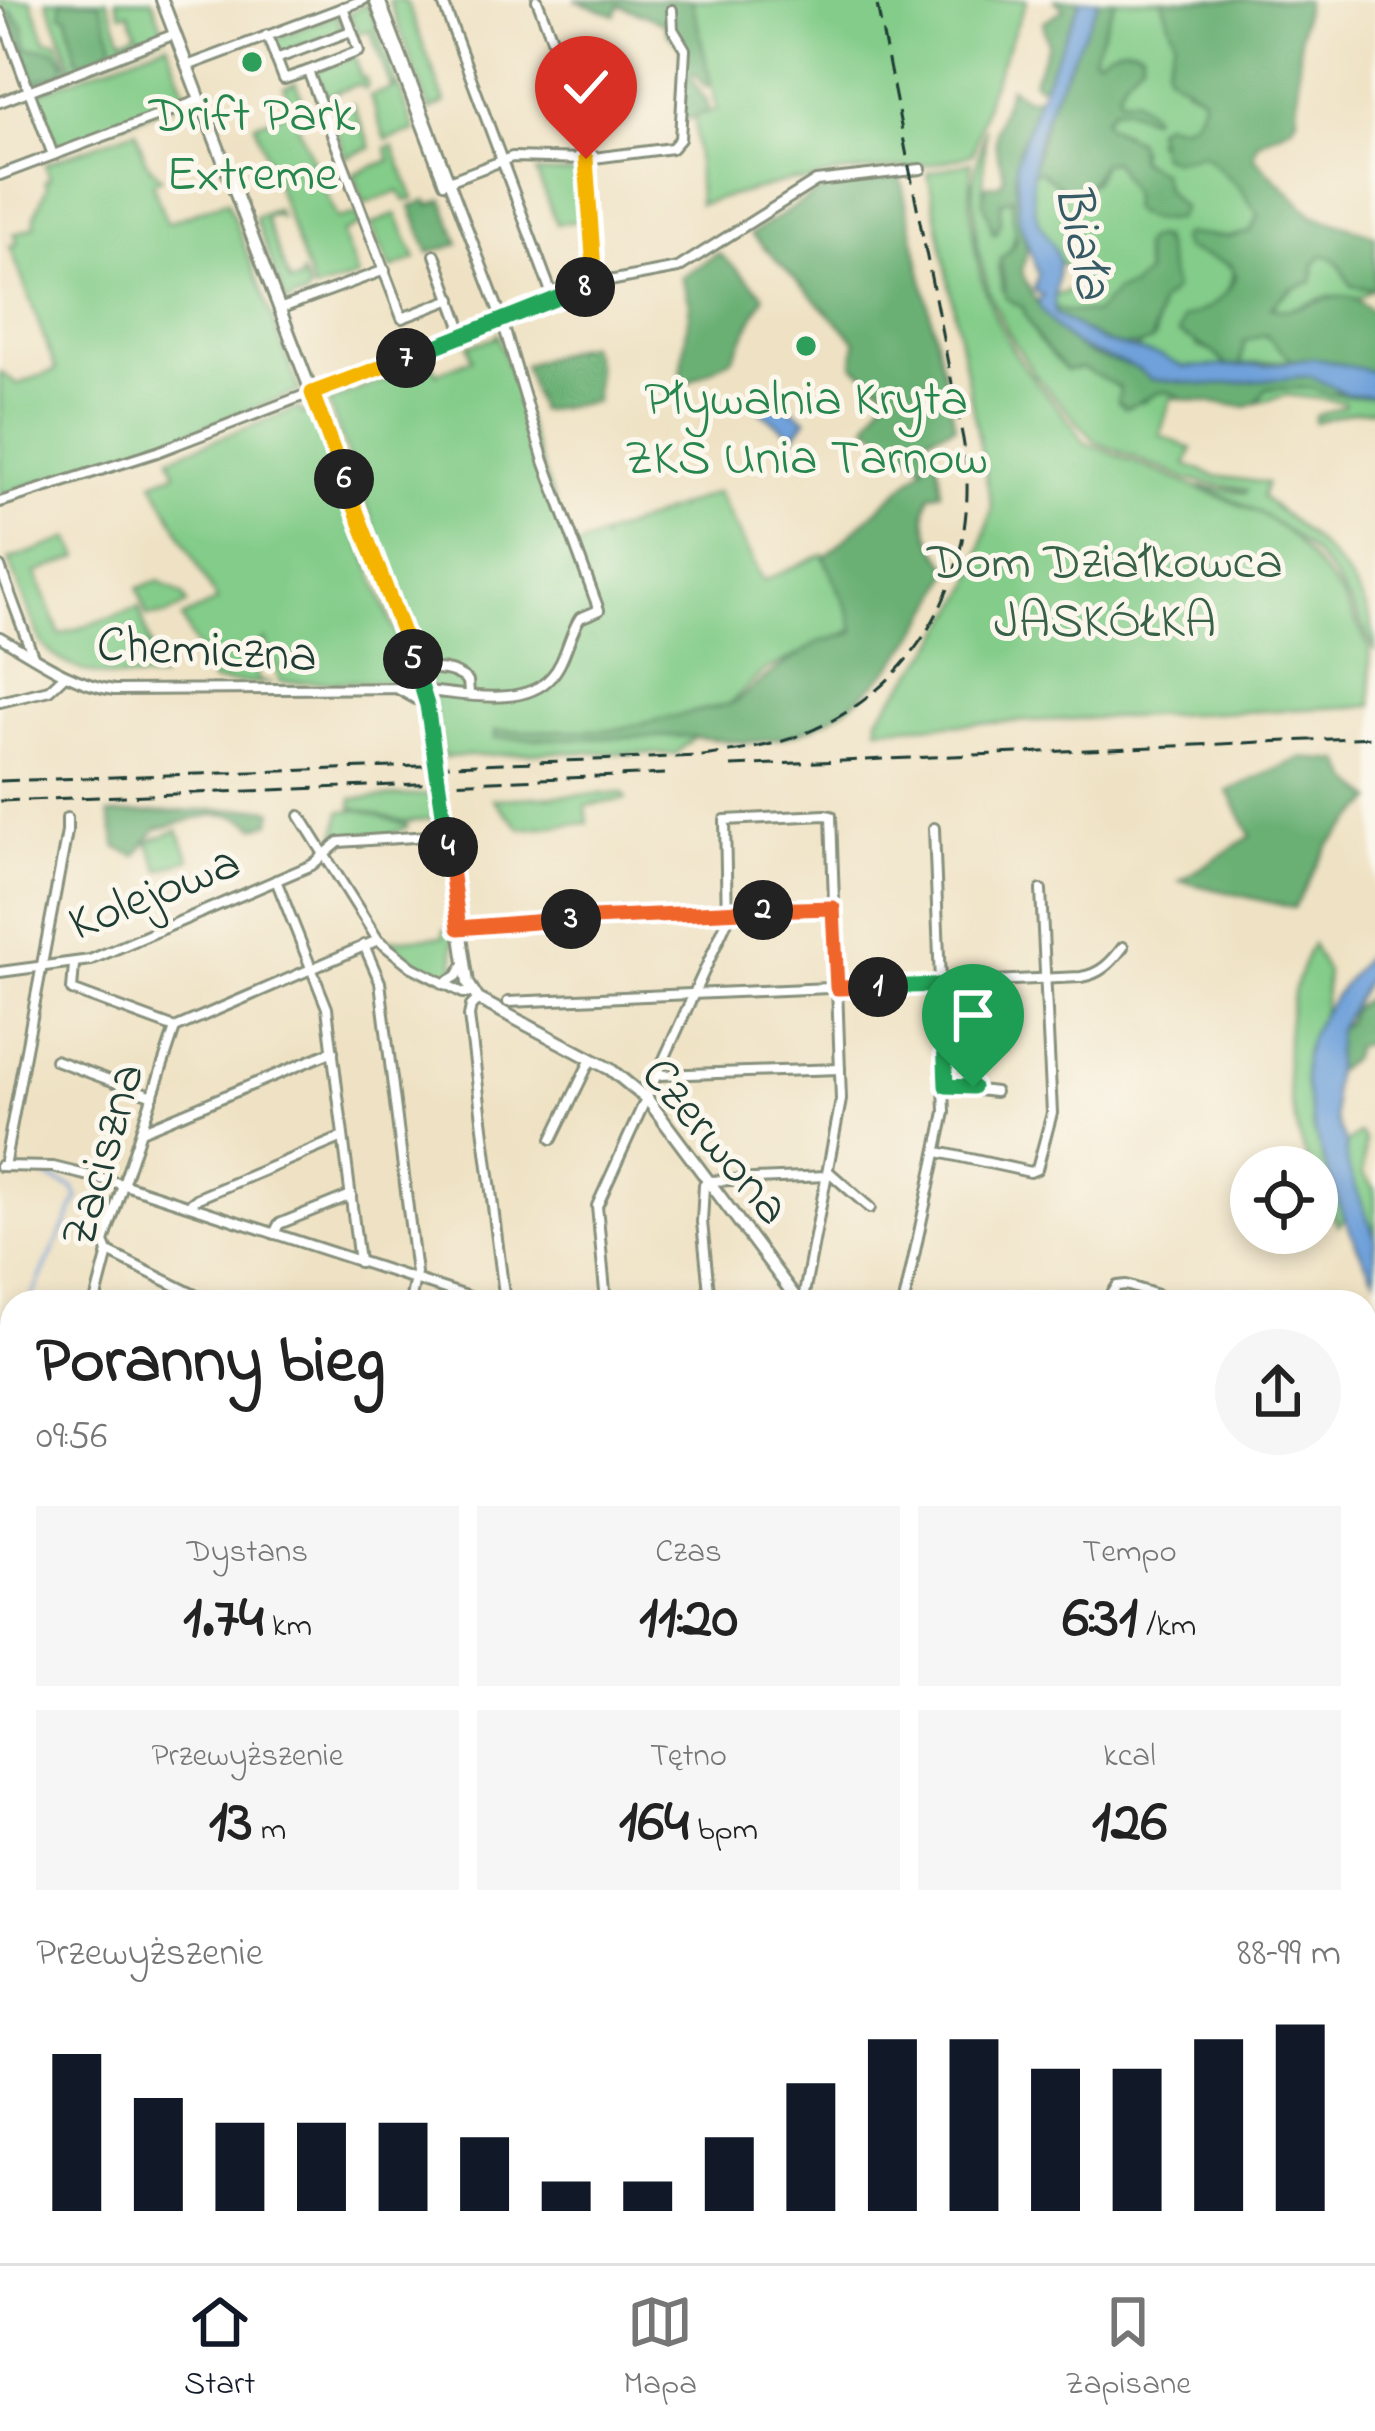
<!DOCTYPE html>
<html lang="pl">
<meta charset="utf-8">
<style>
:root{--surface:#fff;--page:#f6f6f6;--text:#222;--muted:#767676;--line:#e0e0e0;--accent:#111827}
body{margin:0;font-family:"Indie Flower",sans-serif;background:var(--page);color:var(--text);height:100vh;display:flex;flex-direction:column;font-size:45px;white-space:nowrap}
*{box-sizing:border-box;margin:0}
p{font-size:39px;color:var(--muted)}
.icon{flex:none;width:66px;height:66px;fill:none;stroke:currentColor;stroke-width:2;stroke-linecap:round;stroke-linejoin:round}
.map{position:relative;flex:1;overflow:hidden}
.panel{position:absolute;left:0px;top:1290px;width:1377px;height:975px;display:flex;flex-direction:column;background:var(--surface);border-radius:36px 36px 0 0;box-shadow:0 6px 18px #0003}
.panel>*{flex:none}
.fabs{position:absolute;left:1230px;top:1146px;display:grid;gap:24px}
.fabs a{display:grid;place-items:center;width:108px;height:108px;border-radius:50%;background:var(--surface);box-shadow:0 6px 18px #0003;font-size:60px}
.pin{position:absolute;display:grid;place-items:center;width:102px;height:102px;color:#fff;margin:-123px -51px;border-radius:50% 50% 50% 0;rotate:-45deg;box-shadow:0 0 12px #0007}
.pin .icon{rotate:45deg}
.km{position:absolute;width:60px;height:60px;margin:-30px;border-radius:50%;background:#222;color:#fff;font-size:33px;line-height:60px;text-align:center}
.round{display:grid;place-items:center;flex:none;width:126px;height:126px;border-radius:63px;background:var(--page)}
.overview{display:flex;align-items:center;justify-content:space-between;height:204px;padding:0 36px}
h1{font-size:66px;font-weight:800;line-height:90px}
.metrics{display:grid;grid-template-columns:repeat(3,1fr);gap:18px;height:204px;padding:12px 36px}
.metrics div{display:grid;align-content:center;border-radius:0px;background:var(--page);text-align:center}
.metrics b{font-size:60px;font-weight:800}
.metrics small{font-size:33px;font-weight:400}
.metrics p{font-size:33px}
.chart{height:336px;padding:24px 36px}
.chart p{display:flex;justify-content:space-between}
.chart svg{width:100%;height:216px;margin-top:12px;stroke:var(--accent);stroke-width:6}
.tabs{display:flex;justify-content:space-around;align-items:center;height:168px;border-top:3px solid var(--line);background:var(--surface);font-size:33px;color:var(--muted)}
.tabs a{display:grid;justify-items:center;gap:6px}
.tabs .active{color:var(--accent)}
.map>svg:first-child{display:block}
.green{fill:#83cc89;stroke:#51845e;stroke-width:3}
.forest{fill:#6ab075;stroke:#447654;stroke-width:3}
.water{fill:#70a1da;stroke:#486f87;stroke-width:3}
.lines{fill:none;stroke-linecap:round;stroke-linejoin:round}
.stream{stroke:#70a1da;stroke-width:3}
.minor-casing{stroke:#87907c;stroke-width:14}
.major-casing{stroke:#87907c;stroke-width:16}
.minor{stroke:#fff;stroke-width:8}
.major{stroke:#fff;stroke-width:10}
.rail{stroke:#1f3d34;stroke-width:3;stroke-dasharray:18 9;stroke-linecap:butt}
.split-1-casing{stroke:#fff;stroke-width:24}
.split-2-casing{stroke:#fff;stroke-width:24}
.split-3-casing{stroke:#fff;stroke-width:24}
.split-4-casing{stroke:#fff;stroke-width:24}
.split-5-casing{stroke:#fff;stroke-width:24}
.split-6-casing{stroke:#fff;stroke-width:24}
.split-7-casing{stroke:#fff;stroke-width:24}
.split-8-casing{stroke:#fff;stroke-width:24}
.split-9-casing{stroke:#fff;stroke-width:24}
.split-1{stroke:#22a559;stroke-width:15}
.split-2{stroke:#f0652b;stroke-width:15}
.split-3{stroke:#f0652b;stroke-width:15}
.split-4{stroke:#f0652b;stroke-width:15}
.split-5{stroke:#22a559;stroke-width:15}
.split-6{stroke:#f5b400;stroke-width:15}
.split-7{stroke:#f5b400;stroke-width:15}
.split-8{stroke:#22a559;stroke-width:15}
.split-9{stroke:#f5b400;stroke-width:15}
.leisure-dot{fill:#2e9e5b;stroke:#fbf7ec;stroke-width:4.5}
.labels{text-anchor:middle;stroke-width:10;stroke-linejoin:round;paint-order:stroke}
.leisure-label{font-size:51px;fill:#27864d;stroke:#fbf7ec}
.park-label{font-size:51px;fill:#386149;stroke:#fbf7ec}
.street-label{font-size:51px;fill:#1f3d34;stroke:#fbf7ec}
.water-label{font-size:54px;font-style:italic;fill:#375b66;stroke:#fbf7ec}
</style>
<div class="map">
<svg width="1375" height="2263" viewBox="0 0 1375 2263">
<rect width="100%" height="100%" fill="#fbf7ec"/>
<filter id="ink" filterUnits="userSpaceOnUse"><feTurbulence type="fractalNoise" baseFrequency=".00833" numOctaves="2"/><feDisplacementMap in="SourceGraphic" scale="24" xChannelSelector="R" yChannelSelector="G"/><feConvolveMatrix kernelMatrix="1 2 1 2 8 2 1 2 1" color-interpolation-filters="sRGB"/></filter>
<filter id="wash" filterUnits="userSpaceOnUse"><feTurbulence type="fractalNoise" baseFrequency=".004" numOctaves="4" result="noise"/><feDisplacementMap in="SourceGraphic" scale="48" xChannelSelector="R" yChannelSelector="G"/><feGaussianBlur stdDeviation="2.7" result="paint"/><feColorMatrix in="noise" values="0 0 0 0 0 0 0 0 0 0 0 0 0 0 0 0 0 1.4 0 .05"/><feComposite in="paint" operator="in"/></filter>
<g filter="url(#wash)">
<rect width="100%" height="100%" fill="#efe2c4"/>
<g class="green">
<path d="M0,0H31L46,41H57L71,72L31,88Z"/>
<path d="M47,0H107L122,39L137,33L129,12L121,14L116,0H152L165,35L74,71Z"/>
<path d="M389,0H403L408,5L445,102L430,110Z"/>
<path d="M692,0H1027L989,92L973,153C926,171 880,167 830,175C816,178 807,184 793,180L699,204L695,115L717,110Z"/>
<path d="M1115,0H1162L1174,30L1185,87L1203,96C1202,112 1195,123 1179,127L1172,126L1154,140L1173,160L1203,154L1239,187L1259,216L1250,232L1229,237L1206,235L1195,253L1218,257L1234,270L1228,291L1207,311L1197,346L1213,352L1227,366L1184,367L1135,349L1155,337L1160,303L1172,284L1162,239L1143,259L1146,273L1131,287L1116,291L1095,314L1062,311L1053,306L1054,296L1080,288L1082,278C1075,268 1065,268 1058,260C1041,242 1030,199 1032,173L1040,171L1068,192L1094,182L1102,163L1114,161L1133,194L1131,201L1150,220L1176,219C1168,198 1162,167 1139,160L1140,149L1124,133L1107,126L1104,119L1113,108H1124L1150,118L1120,99L1118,93L1125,78L1142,60V50C1128,43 1108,49 1099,60L1093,57Z"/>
<path d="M367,3L397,84L391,86L370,30L358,34L349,13Z"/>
<path d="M342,13L338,22L339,26H346L344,30L282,54L276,51L271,40Z"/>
<path d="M167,43L188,99L57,148L37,93Z"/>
<path d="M355,56L361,79L365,77L368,85L365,89L358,84L325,97L319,79H314L316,70Z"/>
<path d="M296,82L308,115L319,113L297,123L337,219L358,214L362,224L342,233L358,277L314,291L255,124L292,110L284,87Z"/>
<path d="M399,86L415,131L386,140L370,96Z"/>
<path d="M353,104L371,148L346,157L330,113Z"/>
<path d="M985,127L983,192L992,231L997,232L1001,202L1010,196C1017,226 1021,241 998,266L1002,290L1023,308L1038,340L1066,370L1082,368L1121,388L1118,398L1140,403L1159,391L1175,393L1183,399L1171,398L1160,435L1192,449L1186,465L1215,476L1267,483L1262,497C1312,537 1375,583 1375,652C1332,558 1297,523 1200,486L1246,493L1247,490L1187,479L1096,442L1034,374L1007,331L989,292L977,246L973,182Z"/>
<path d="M136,130L145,160L161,179L152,183L167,223L227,201L300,391L154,446L0,495V372L18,384L56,370L10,246L18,243L14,234L35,226V215L47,187L45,181L50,178L45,164Z"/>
<path d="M393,146L414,199L405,201L399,191L364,204L354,174L390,160L386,148Z"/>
<path d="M971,162C967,238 980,305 1025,368C1044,394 1067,414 1084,442L1260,513L1292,536L1341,594L1363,635L1369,648L1372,706L878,728V717L931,651L971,586L992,508L928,173Z"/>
<path d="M536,172L577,173L580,220L557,224Z"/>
<path d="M276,209L280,217L275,214L265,218L290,283L300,280L302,274L309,289L306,297L295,298L287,304L255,218Z"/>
<path d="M396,214L416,259L391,269L371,225Z"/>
<path d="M1322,255C1342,257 1342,274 1352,286L1373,289L1357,299L1328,296L1288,310H1273L1276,300L1314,275V264Z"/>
<path d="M497,334L570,549L572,542L580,549L583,544L601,537L603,540V536L717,492L763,581L824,554L857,628L765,670L676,754L557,752L443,757L425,662L328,402L431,361L437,373L472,359L468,345L493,339Z"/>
<path d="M1259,335L1271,338L1292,360L1241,365L1244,342Z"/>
<path d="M1310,388C1330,395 1353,397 1375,396V410L1355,411L1315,422V416L1344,406V402L1287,395L1257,403L1266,389Z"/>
<path d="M299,408L302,414L311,412L407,664L395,682H280L265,640L248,650L259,681L273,683L213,682L182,618L217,601L153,482L176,473L170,457Z"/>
<path d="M70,538L79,557L36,573L60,635L139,607L160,679C117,679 71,678 41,643L9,560Z"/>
<path d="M159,581L183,595L187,604L166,615L147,616L138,588Z"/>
<path d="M623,793L626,799L586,806L588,823L521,829L493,799Z"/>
<path d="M432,794L435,818L405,822L352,807V799Z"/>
<path d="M362,810L407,825V827L389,835L336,837L341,811Z"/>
<path d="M178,830L190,859L160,870L148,842Z"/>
<path d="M452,929L455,967L445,977L424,969L387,940L444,936V930Z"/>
<path d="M1312,944L1327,973L1323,1011L1309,1044L1312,1126L1346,1218L1338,1225L1317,1183V1167H1310C1281,1094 1276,1015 1312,944Z"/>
<path d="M1359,1133L1365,1140L1363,1175L1375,1189V1237L1347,1165L1346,1144Z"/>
<path d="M0,1650L12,1652V1971L0,1965Z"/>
<path d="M713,2253H958L936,2263L911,2256L887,2263H715Z"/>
</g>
<g class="forest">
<path d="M61,0L100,2L113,42L106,54L82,63L77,59L67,16L61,14Z"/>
<path d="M575,0H692L711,85L705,87L694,73L691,76C694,91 711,97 708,113L696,115L695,119L681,118L682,47L667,33L664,23L619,5L615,15Z"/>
<path d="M1055,0H1081L1044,83L1038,86L1033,81L1048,44L1043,22L1064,9Z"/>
<path d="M1099,0H1115L1093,57L1098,59C1108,49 1128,43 1141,50L1142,60L1125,78L1118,93L1120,99L1134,98L1153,115L1150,118L1124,108H1113L1104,119L1107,126L1137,141L1139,160L1161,172L1166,191L1183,208L1176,219C1158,221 1144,222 1131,209L1132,194L1113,161L1102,163C1081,202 1074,199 1040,171L1032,173L1048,109Z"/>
<path d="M1162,0H1306L1300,36L1297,118L1292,125L1257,143L1253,156L1312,215L1375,235V289L1352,286C1342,274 1342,257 1322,255L1314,264L1312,282L1290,289L1271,307C1292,317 1324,293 1350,297C1357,298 1367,309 1375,313V372C1345,367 1323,355 1292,360L1265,335L1244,342L1241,365L1227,366L1213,352L1179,333L1183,318C1209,310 1224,301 1236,276L1231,265L1185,249L1180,238L1186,234L1229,237L1250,232L1259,216L1239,187L1203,154L1173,160L1160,155L1155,128L1165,122C1186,132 1202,118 1203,96L1168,74L1166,66L1175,39Z"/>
<path d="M9,8L24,26L27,48L54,50L64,62L62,72L34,81Z"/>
<path d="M1010,87L1026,99L1038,97L1018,152L1015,176L1019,219L1027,249L1022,272C1032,301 1059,339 1088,353C1109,364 1136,361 1149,379L1211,385L1310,376L1342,392L1329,395L1310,388L1266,389L1257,403L1246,407L1183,399C1159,381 1148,402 1125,408L1118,402L1120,388L1082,368L1066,370C1048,350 1031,335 1023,308L1006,298L1000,259C1030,237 1007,227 1013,197L1001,202L1000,223L994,234L983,200L986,186L1000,184L1004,176C1003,165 997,158 996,147C993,124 1003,108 1010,87Z"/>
<path d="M900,176L955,426L921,439C937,451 941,473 941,492L930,495C918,523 934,548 951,570C918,649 846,738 752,742C727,743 703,736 679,736C618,738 556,740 495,738V731L613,730L734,703L771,673L819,642L854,633L850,614L824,558L925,466L867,425L888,391L853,365L856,341L751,234L823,189Z"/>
<path d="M427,200L429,205L443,200L459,244L429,253L411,207Z"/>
<path d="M1157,236L1164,245L1174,290L1160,303L1152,341C1116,357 1087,331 1055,314L1053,306L1062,311L1095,313L1116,291L1131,287L1146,273L1142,248L1145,241Z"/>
<path d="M719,253L763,294V299L733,358L683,385L680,384L690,303L681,277Z"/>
<path d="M588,344L596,366L595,402L539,411L524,365Z"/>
<path d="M1301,758L1341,761L1352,781L1374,800L1328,846L1294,908L1180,881L1251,836L1228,791Z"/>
<path d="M266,808L273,811L270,823L255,827C227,801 189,823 156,829L136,856L117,848L109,814Z"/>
<path d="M1375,992V1025L1366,1044L1355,1046L1352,1058L1335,1072L1338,1029L1347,1022L1352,1009Z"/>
<path d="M12,2137V2253H186L184,2263H23L0,2259V2146Z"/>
</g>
<g class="water">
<path d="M1081,0H1099C1073,65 1019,136 1035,209C1038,228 1055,242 1058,259C1061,277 1051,295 1055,314L1103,342L1161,356L1183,367L1269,365L1314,358L1375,372V396L1347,394L1310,376L1211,385L1149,379C1132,355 1083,364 1053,324C1046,314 1040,312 1038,300L1043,296L1034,290L1038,274L1019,219L1016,162L1040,93Z"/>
<path d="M767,392L806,419L794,436L754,407Z"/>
<path d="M1375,943V966L1338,1029L1333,1090L1335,1118L1346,1144L1347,1165L1375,1237V1278C1348,1239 1294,1096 1306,1050C1317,1010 1352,978 1375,943Z"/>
</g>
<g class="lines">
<g class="stream">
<path d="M29,1302L78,1198L73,1188L45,1176"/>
<path d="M0,1362L12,1337"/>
<path d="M0,1637L12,1639"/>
<path d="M1365,2091L1375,2088"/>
<path d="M1231,2263L1244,2253"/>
</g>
</g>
</g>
<g filter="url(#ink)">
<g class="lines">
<defs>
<g id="minor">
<path d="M374,0L444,183"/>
<path d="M380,0L500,314L544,461L599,610L580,618C568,636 566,661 551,677C523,709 461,693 424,691"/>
<path d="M442,0L554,300"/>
<path d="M537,0L584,121L593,284"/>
<path d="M0,13L53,155"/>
<path d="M267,35L284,79L308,71L402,318L452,299"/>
<path d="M276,59L351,31"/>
<path d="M187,66L363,0"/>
<path d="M308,71L359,51L343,7"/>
<path d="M0,102L175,34"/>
<path d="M0,175L200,100"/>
<path d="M446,182L512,157L586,159L672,148L680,139L685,49L673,29L672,10"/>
<path d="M435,255L464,335"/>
<path d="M279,309L385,270"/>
<path d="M0,502L157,452L593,284L678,268L816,181L921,169"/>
<path d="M0,567L33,656"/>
<path d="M0,637C36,658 72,684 114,690L422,688"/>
<path d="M418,672C434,666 455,669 468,681L469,693"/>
<path d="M398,689L427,705"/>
<path d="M0,702L49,690L65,675"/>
<path d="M300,816L378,940L412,967L463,993H473"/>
<path d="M276,880L327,1008L359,1262"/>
<path d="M459,928L519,921L833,908"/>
<path d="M364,945L380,982L416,1273L410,1302"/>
<path d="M74,965L72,990L175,1028L378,940"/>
<path d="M0,972L90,960L312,865L339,842L429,836"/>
<path d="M443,984L457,976L463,966"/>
<path d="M478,999L471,1006L469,1016L505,1302"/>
<path d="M508,1002L1081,977C1100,974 1111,963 1123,947"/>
<path d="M55,1060L153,1096"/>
<path d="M659,1075L840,1069"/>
<path d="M946,1086L995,1092"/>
<path d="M141,1131L333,1051"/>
<path d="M552,1139L591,1059"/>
<path d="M938,1152L1030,1172L1037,1169L1052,1113L1041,890"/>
<path d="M0,1166L53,1167L122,1184L485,1302"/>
<path d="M4,1166L67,832V818"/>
<path d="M828,1171L870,1208"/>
<path d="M189,1205L198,1198L343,1137"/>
<path d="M274,1234L279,1224L351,1195"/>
<path d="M108,1252L209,1302"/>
<path d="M95,1302L108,1252L104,1242L175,1028"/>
<path d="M606,1302L597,1206L727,921L725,820L825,815L831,816L841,1100L804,1294L798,1301"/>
<path d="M710,1302L702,1222L704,1185L709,1181L827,1176"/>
<path d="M904,1302L945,1112L934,828"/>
<path d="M1107,1302L1117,1286L1126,1285L1180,1302"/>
<path d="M0,1645L12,1647"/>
<path d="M1365,1668L1375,1670"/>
<path d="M1365,1758L1375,1750"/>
<path d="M440,2253L454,2263"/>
<path d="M407,2263L418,2253"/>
<path d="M507,2263L511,2253"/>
<path d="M984,2263L997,2253"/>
</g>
<g id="major">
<path d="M162,0L418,672L427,705L468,983L478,999L610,1069L648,1100L799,1302"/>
<path d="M1365,1536L1375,1538"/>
<path d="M1365,2171L1375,2164"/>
<path d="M1240,2263L1253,2253"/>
<path d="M1268,2263L1272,2253"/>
</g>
</defs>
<use href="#minor" class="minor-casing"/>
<use href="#major" class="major-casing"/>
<use href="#minor" class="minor"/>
<use href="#major" class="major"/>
<g class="rail">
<path d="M731,766L1375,737"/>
<path d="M0,781L703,756C736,751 771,747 803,734C923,687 984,563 963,439L876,0"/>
<path d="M0,801L665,774"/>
</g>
</g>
</g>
<g class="lines" filter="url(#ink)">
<defs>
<path id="split-1" d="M878,987L942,985L946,1086L973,1087"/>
<path id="split-2" d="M763,910L833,908L837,988L878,987"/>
<path id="split-3" d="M571,919L763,910"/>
<path id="split-4" d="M448,847L459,928L571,919"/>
<path id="split-5" d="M413,659L427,705L448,847"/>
<path id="split-6" d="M344,479L413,659"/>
<path id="split-7" d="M344,479L312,393L406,358"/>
<path id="split-8" d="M406,358L585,287"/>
<path id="split-9" d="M585,287L593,284L594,270L586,159"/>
</defs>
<use href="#split-1" class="split-1-casing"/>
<use href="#split-2" class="split-2-casing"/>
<use href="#split-3" class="split-3-casing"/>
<use href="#split-4" class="split-4-casing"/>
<use href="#split-5" class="split-5-casing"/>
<use href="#split-6" class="split-6-casing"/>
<use href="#split-7" class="split-7-casing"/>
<use href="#split-8" class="split-8-casing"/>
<use href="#split-9" class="split-9-casing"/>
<use href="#split-1" class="split-1"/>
<use href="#split-2" class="split-2"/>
<use href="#split-3" class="split-3"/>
<use href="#split-4" class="split-4"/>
<use href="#split-5" class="split-5"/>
<use href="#split-6" class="split-6"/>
<use href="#split-7" class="split-7"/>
<use href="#split-8" class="split-8"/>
<use href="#split-9" class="split-9"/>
</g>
<g class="leisure-dot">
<circle cx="252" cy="62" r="12"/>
<circle cx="806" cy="346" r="12"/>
</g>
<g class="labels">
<g class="leisure-label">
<text x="252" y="130">Drift Park<tspan x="252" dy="59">Extreme</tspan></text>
<text x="806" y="414">Pływalnia Kryta<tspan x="806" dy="59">ZKS Unia Tarnow</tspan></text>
</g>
<g class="park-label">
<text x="1105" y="577">Dom Działkowca<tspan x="1105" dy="59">JASKÓŁKA</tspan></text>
</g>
<g class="street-label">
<text transform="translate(207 647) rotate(3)" y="18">Chemiczna</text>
<text transform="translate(153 890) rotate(-22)" y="18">Kolejowa</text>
<text transform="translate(718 1139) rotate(50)" y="18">Czerwona</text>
<text transform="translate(100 1154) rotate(-74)" y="18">Zaciszna</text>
</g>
<g class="water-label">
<text transform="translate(1086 240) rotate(78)" y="19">Biała</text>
</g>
</g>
</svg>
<div class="fabs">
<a><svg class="icon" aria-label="locate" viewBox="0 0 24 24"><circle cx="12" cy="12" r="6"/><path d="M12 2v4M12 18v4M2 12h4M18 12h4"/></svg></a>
</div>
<div class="pin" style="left:973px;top:1087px;background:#1e9e55"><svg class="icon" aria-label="arrive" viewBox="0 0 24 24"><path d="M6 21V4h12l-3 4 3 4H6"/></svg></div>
<div class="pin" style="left:586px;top:159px;background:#d93025"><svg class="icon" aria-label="check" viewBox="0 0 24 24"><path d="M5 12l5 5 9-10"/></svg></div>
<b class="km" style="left:878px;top:987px">1</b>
<b class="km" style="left:763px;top:910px">2</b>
<b class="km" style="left:571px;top:919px">3</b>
<b class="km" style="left:448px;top:847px">4</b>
<b class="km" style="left:413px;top:659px">5</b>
<b class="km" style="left:344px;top:479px">6</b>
<b class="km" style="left:406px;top:358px">7</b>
<b class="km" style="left:585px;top:287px">8</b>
<section class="panel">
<div class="overview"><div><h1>Poranny bieg</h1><p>09:56</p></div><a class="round"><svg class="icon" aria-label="share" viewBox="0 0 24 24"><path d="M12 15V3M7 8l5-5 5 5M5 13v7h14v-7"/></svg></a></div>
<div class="metrics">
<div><p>Dystans</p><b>1.74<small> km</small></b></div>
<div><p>Czas</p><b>11:20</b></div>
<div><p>Tempo</p><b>6:31<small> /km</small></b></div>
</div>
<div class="metrics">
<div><p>Przewyższenie</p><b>13<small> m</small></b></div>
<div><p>Tętno</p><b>164<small> bpm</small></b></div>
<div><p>kcal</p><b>126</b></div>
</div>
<div class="chart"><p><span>Przewyższenie</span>88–99 m</p>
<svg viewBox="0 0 160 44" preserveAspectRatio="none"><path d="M5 44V12M15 44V21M25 44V26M35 44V26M45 44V26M55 44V29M65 44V38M75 44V38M85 44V29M95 44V18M105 44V9M115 44V9M125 44V15M135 44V15M145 44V9M155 44V6"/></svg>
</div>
</section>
</div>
<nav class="tabs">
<a class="active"><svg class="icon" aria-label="home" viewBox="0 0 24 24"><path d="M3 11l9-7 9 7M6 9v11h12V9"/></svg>Start</a>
<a><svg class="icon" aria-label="map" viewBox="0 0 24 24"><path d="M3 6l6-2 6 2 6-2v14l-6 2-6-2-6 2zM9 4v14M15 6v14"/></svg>Mapa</a>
<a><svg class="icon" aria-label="saved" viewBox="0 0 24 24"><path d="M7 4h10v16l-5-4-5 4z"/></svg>Zapisane</a>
</nav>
